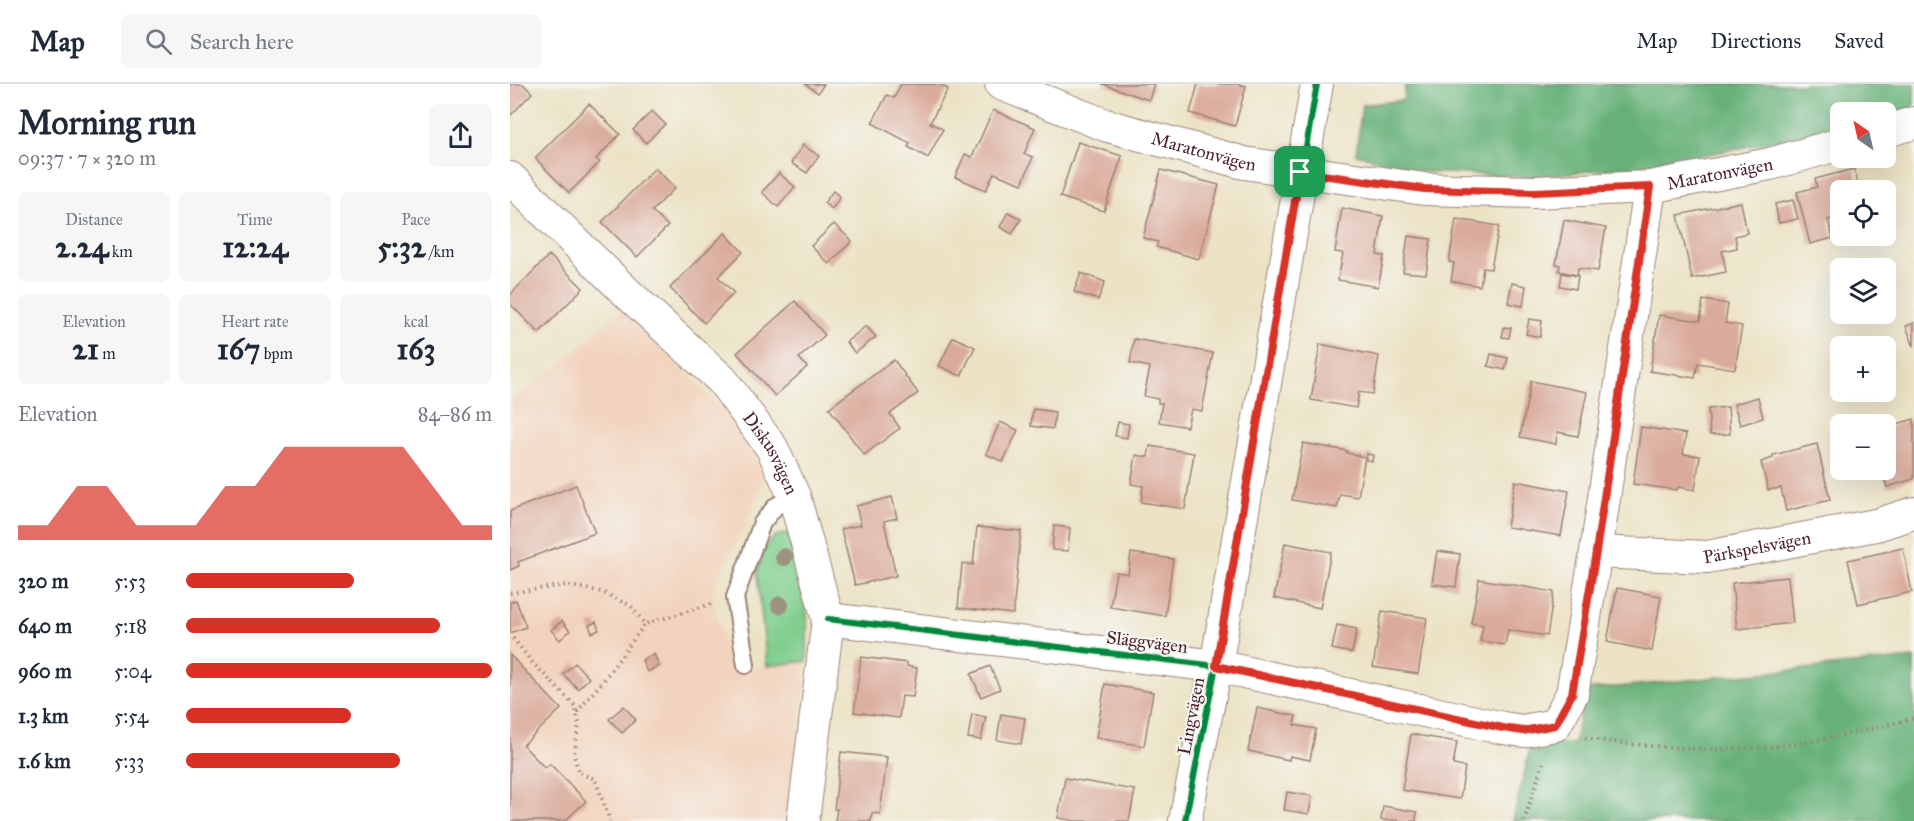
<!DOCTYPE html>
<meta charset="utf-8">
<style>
:root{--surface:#fff;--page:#f6f6f7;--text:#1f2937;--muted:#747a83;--line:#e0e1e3;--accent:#d93025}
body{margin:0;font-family:"IM FELL Great Primer",serif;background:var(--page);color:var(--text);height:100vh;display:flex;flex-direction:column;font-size:22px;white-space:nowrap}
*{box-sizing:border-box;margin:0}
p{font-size:20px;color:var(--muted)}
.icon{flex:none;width:33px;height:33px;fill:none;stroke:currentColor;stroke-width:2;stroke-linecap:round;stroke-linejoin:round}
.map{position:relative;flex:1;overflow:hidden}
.panel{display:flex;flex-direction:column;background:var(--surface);width:510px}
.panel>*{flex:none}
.needle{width:39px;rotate:326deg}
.buttons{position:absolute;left:1320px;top:18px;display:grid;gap:12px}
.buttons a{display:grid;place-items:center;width:66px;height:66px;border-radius:9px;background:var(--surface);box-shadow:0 6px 24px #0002;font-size:30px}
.pin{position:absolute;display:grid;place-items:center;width:51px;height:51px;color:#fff;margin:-26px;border-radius:12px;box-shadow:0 3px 9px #0006}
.round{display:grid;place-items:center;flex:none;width:63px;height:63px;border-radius:9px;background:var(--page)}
.head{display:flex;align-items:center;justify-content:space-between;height:102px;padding:0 18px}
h1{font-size:33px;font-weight:800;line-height:45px}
.stats{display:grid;grid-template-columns:repeat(3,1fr);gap:9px;height:102px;padding:6px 18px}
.stats div{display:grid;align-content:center;border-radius:9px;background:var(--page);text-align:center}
.stats b{font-size:30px;font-weight:800}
.stats small{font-size:16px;font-weight:400}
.stats p{font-size:16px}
.chart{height:168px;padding:12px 18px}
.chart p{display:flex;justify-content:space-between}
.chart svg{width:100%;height:108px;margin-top:6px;fill:var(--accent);opacity:.7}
ul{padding:0 18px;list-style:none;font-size:20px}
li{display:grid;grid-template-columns:96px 72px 1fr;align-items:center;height:45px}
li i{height:15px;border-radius:8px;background:var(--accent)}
header{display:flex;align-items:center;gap:36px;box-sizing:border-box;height:84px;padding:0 30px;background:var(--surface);border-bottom:2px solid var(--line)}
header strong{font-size:28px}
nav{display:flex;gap:33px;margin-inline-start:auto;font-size:21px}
.search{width:420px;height:54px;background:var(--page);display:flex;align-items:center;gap:15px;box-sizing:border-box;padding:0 21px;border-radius:9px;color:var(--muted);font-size:22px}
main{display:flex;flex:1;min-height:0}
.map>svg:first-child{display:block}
.built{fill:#f2d4be}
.green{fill:#80cf8e;stroke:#65775c;stroke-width:1.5}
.forest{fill:#68b279;stroke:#596852;stroke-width:1.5}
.building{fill:#daab9b}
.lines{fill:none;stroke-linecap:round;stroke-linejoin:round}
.lane-casing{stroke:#9b8178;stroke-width:20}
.street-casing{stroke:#9b8178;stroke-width:34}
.path{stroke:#9b8178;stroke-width:4;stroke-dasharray:1.5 4.5;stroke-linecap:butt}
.lane{stroke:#fff;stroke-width:16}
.street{stroke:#fff;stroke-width:32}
.cycleway-casing{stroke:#f6f6f2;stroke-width:10}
.cycleway{stroke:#00873e;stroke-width:6}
.tree{fill:#9c9481}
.route-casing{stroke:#fff;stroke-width:12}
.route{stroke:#d93025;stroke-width:8}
.labels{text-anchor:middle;stroke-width:4.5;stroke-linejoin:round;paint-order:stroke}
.street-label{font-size:18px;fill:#4a1f2b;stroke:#f6f6f2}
</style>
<header>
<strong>Map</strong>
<div class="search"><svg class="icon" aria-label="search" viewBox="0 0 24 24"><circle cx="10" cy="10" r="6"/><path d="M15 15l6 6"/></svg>Search here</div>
<nav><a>Map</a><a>Directions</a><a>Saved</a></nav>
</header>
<main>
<section class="panel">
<div class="head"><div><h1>Morning run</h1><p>09:37 · 7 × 320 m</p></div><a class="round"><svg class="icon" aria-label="share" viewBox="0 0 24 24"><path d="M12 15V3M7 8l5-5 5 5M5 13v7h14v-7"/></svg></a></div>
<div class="stats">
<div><p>Distance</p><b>2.24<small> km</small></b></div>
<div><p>Time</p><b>12:24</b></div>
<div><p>Pace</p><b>5:32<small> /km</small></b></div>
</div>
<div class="stats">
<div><p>Elevation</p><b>21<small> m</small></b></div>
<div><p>Heart rate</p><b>167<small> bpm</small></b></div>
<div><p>kcal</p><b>163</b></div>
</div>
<div class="chart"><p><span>Elevation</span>84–86 m</p>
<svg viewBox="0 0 160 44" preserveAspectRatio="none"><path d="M0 44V38L10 38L20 22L30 22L40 38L50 38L60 38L70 22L80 22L90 6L100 6L110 6L120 6L130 6L140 22L150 38L160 38V44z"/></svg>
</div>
<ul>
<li><b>320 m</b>5:53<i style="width:55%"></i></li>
<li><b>640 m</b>5:18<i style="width:83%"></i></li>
<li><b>960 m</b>5:04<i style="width:100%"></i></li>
<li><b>1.3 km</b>5:54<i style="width:54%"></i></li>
<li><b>1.6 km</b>5:33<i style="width:70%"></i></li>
</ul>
</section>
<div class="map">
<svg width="1404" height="737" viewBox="0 0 1404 737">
<rect width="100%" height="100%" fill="#f6f6f2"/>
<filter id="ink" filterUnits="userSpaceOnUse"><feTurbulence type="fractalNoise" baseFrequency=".0167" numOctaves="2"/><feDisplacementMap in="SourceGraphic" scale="12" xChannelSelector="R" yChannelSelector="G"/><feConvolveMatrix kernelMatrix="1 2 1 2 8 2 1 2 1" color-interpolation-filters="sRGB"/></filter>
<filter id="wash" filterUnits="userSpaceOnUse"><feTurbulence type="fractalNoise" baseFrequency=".008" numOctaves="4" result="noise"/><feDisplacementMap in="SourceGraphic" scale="24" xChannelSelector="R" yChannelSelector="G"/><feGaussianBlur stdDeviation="1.35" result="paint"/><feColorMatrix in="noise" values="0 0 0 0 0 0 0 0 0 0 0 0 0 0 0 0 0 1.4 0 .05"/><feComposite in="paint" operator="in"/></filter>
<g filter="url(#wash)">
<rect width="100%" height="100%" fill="#ece3c5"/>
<path class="built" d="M112,226L177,289L214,328L239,361L256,396L202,508L220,586L297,577L279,737H0V316L49,281Z"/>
<path class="green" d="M279,449L297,531V577L257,582L247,489L255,464L265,452Z"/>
<g class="forest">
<path d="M895,0H1404V23L1376,31V28H1330V43L1216,67L1129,82L1021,93L913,88L846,70L852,21L894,16Z"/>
<path d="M1404,574V737H1003L1021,660H1064L1076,606Z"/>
</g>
<g id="blocks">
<g class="building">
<path d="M0,0H13L22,9L0,32Z"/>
<path d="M295,0H314L308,9Z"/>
<path d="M391,0H429L438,5L420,39L433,45L418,74L398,63L400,59L362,39L377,11L384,14Z"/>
<path d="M592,0H644L639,16Z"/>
<path d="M688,0H728L736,2L725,42L680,29Z"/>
<path d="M79,20L110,50L86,75L90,78L59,109L25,74Z"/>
<path d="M483,26L525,44L514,70L523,73L512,100L484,89L476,106L445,93L455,70L462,73Z"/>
<path d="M142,27L155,40L136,59L123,46Z"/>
<path d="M568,58L612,72L594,127L550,113Z"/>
<path d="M293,61L309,72L297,89L281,79Z"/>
<path d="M145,84L165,104L142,127L158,142L127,173L92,138Z"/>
<path d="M1344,85L1350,106H1330V133L1318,136L1323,154L1300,160L1287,108L1307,103L1305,95Z"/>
<path d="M651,86L709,101L689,175L646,163L648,158L633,154Z"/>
<path d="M269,89L285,103L268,123L252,108Z"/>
<path d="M323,107L330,113L322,125L314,119Z"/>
<path d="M1283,116L1288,135L1269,139L1265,120Z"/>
<path d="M1231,118L1237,149L1225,152L1227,164L1212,167L1216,188L1182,195L1168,131Z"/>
<path d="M832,124L873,132L867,171L874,172L868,203L828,196L833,169L825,168Z"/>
<path d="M498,128L511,135L502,150L490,143Z"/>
<path d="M946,135L989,142L981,185L973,184L970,202L941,197L944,179L939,178Z"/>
<path d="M1054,136L1096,144L1088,187L1068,184L1067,191L1049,187L1050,181L1046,180Z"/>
<path d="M324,140L342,157L319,180L301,162Z"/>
<path d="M215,149L233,168L208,193L224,209L194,239L160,204Z"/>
<path d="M898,152L921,155L916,190L893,188Z"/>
<path d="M39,171L73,204L29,249L0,220V211Z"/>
<path d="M571,189L595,198L588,216L564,208Z"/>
<path d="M1052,189L1068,192L1066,205L1050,202Z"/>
<path d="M1002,199L1016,202L1013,222L998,219Z"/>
<path d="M1193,216L1218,220L1215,239L1232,242L1225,285L1188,279L1185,294L1140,287L1149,231L1190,237Z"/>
<path d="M285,217L315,251L289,274L297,283L265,312L227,269Z"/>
<path d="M1019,235L1032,237L1030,253L1016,250Z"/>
<path d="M1404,239V263L1396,242Z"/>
<path d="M356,242L366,253L345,269L336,258Z"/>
<path d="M994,243L1001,244L999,254L992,253Z"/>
<path d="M443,253L465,263L451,292L429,282Z"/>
<path d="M624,255L703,269L692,327L681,325L677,343L649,338L652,319H648V315L634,312L640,283L620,279Z"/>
<path d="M810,260L869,272L863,310L849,308L846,324L801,316Z"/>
<path d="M981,270L998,274L995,286L978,282Z"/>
<path d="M384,276L408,309L380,330L390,344L354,371L319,324Z"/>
<path d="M1021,297L1077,308L1068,352L1047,348L1046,360L1010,353Z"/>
<path d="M1248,313L1253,334L1230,341L1224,320Z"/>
<path d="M1218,323L1220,350L1200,351L1198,325Z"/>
<path d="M523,325L545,328L543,345L521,342Z"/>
<path d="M1404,335V395L1377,403L1372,386H1376V343Z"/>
<path d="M490,338L508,346L493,378L476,370Z"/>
<path d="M608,338L619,340L617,354L605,352Z"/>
<path d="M1131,343L1176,350L1173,370L1190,372L1185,406L1168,403L1167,406L1123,400Z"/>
<path d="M793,359L837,367V369L855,373L848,413L830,410L827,424L782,416Z"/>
<path d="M1307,360L1320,416L1276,427L1271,404L1258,406L1251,378L1263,374V371Z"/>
<path d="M640,362L684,369L675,425L631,418L633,402L621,400L626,371L638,373Z"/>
<path d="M857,370L863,371L862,377L856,376Z"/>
<path d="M1005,397L1059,407L1051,452L997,443Z"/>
<path d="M66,401L85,449L8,478L9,482L0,486V427Z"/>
<path d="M382,413L387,434L374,437L386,492L345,501L331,445L351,441L346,422Z"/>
<path d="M544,442L560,444L558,467L542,466Z"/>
<path d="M467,443L511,447L503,530L448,524L452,479L463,481Z"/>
<path d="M775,459L821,468L810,524L764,514Z"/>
<path d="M1393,464L1402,508L1348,520L1338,476Z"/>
<path d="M927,467L950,470L946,503L922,500Z"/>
<path d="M621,469L663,475L655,532L600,523L606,488L618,490Z"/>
<path d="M1278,493L1283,539L1227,545L1222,499Z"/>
<path d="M969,495L1044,508L1037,552L998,546L995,561L970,557L973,541L961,539Z"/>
<path d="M1107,504L1151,512L1142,567L1097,558Z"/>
<path d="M6,516L16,543L0,549V518Z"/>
<path d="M872,527L917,534L908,590L863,583Z"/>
<path d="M52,537L60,547L50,556L41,546Z"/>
<path d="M86,538L89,546L82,549L79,541Z"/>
<path d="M827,541L847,545L842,569L822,565Z"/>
<path d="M144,570L149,582L137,588L132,576Z"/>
<path d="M0,571L51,625L13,661L35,684L40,680L76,717L55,737H0Z"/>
<path d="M351,573L397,579V582L407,584L403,613L392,612L389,634L344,628Z"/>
<path d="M65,579L79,594L68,605L53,590Z"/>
<path d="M480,582L490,605L471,613L461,590Z"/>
<path d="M595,600L643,608L634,662L586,654Z"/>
<path d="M114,622L126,636L112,649L99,635Z"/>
<path d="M747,624L786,632L784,641L806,645L800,676L780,672L779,676L738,667Z"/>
<path d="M462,630L476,633L471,656L458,654Z"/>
<path d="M491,630L515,634L511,660L487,656Z"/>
<path d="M901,650L947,658L943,681L955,683L950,715L892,706Z"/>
<path d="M331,668L377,673L370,730L362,729L361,737H325L327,725H324Z"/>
<path d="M555,694L625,706L619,737H566L548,734Z"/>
<path d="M777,708L802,712L799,730L774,726Z"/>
<path d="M873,722L907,728L906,737L871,736Z"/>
</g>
</g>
</g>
<g filter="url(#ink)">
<use href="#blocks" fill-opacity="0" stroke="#9b8178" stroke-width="1.5"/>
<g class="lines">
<defs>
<path id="lane" d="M236,581L225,513L252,439L266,422L284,412"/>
<g id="street">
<path id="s1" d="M491,0L595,41L734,79L914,105L1025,108L1140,103L1260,80L1330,60"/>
<path d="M1376,47L1404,39"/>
<path id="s2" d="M0,94L114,206L212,296L262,364L284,412L318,535L293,737"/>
<path id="s3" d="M1086,468L1197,473L1366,441L1404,429"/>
<path d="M318,535L706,582L993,644L1013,647L1045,641L1062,610L1086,468L1140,103"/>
<path d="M675,737L706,582L807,0"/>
</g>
</defs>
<use href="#lane" class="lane-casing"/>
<use href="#street" class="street-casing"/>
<g class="path">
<path d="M0,509L56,501L92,508L121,522L135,540L201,520"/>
<path d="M3,554L21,577L65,622L69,640L64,671L69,689L85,695L100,737"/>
<path d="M67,628L93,597L135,540"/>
<path d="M1075,654C1124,661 1173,666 1222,665C1284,664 1345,649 1404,634"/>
<path d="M1014,737L1033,679"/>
</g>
<use href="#lane" class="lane"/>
<use href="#street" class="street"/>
<defs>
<g id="cycleway">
<path d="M318,535L706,582L993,644L1013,647L1045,641L1062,610L1086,468L1140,103"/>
<path d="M675,737L706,582L807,0"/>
</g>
</defs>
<use href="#cycleway" class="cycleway-casing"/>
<use href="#cycleway" class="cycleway"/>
</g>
<g class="tree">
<circle cx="274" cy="473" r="9"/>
<circle cx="270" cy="521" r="9"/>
</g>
</g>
<g class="lines" filter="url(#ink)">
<defs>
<path id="route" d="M790,88L914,105L1024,108L1140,103L1086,468L1062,610L1045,641L1013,647L993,644L706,582Z"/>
</defs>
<use href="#route" class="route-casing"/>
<use href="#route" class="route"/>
</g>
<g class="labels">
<g class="street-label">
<text dy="6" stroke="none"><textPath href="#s1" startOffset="214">Maratonvägen</textPath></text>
<text dy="6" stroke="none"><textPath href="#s1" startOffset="735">Maratonvägen</textPath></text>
<text dy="6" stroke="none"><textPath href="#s2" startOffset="381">Diskusvägen</textPath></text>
<text dy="6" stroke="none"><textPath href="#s3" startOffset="162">Pärkspelsvägen</textPath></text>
<text transform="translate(637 558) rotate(7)" y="6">Släggvägen</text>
<text transform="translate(681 632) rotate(-79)" y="6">Lingvägen</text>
</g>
</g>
</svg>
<div class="buttons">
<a><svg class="needle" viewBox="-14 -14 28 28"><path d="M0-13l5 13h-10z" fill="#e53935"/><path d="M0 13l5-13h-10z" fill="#747a83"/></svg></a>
<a><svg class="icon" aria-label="locate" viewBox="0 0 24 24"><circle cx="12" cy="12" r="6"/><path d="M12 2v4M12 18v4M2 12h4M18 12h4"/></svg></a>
<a><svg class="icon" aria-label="layers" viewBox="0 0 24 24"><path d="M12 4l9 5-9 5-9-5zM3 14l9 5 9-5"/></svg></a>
<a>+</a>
<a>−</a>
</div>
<div class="pin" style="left:790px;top:88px;background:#1e9e55"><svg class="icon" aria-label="arrive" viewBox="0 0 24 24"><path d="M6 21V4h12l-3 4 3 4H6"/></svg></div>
</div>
</main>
